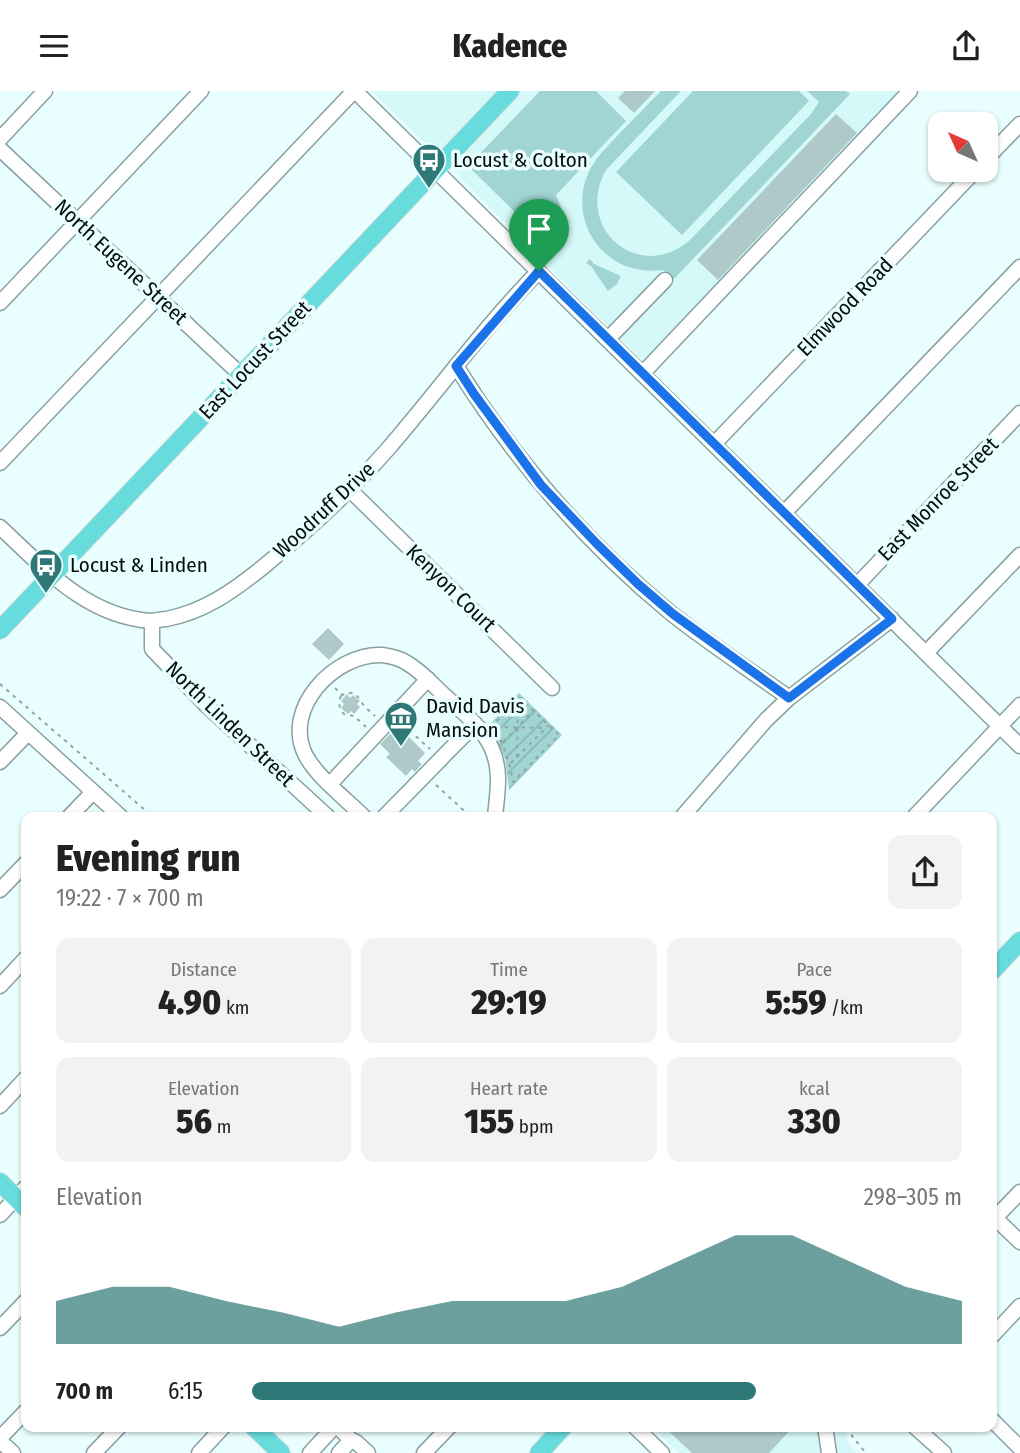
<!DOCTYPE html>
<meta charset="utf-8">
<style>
:root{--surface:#fff;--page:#f2f2f2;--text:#222;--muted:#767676;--accent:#2e7877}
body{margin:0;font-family:"Fira Sans Condensed",sans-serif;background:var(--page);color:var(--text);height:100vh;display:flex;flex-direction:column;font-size:26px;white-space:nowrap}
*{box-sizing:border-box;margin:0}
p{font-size:23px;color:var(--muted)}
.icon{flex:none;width:38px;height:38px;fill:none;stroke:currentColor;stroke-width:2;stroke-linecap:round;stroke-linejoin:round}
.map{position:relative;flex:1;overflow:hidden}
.details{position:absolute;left:21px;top:721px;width:976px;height:620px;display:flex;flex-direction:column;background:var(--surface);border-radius:14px;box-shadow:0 2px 5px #0004}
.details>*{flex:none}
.needle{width:46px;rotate:315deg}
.tools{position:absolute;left:928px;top:21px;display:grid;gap:14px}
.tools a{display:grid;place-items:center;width:70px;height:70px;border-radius:14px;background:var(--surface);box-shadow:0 2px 5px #0004;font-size:35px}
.pin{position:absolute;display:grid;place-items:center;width:60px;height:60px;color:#fff;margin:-72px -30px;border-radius:50% 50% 50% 0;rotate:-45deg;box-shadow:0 0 7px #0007}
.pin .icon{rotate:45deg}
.round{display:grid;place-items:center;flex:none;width:74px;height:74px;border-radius:14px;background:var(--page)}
.overview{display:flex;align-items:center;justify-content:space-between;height:119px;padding:0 35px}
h1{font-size:38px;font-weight:800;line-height:52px}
.stats{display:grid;grid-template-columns:repeat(3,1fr);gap:10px;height:119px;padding:7px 35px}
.stats div{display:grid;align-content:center;border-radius:14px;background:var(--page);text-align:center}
.stats b{font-size:35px;font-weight:800}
.stats small{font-size:19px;font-weight:400}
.stats p{font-size:19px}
.chart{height:196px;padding:14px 35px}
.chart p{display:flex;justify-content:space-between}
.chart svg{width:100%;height:126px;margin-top:7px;fill:var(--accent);opacity:.7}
ul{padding:0 35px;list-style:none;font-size:23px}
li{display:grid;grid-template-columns:112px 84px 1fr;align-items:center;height:52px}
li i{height:18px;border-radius:9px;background:var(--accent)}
header{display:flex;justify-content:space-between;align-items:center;height:91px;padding:0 35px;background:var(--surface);font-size:32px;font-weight:800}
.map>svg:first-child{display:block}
.built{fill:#d4f9f8}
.grass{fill:#a0d5d4}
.garden{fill:url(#garden-furrows)}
.building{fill:#afc9c9}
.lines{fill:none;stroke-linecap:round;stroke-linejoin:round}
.minor-casing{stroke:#88a1a0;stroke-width:17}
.major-casing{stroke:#dcdddd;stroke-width:20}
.path{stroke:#93a4a4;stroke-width:2;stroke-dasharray:3.5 5;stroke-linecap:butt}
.minor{stroke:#fff;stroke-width:14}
.major{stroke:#68dcdc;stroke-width:18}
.route-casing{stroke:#fff;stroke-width:14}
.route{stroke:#1a73e8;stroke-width:9}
.labels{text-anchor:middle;stroke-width:7;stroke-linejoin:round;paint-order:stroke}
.poi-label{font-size:21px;fill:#050e0e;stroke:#e9fefe;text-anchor:start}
.street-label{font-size:21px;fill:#050e0e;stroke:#e9fefe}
</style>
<header><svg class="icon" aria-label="menu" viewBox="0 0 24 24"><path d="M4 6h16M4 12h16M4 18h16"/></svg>Kadence<svg class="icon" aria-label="share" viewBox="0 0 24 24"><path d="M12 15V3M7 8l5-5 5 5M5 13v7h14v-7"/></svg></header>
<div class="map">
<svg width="1020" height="1362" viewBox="0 0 1020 1362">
<defs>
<pattern id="garden-furrows" width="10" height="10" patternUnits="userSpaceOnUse" patternTransform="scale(1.75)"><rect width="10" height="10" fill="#a0d5d4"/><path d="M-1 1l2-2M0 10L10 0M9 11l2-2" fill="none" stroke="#88b6b5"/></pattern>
</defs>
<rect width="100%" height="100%" fill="#e9fefe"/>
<g class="built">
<path d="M371,0H905L645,273L452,78Z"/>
<path d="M651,1335H844L849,1352L857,1362H679Z"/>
</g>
<g class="grass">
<path d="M540,0H596L626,30L556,104L565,127H563L562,124L548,113L528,134L468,75Z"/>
<path d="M661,0H681L606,79C573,138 641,194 691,148L811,23L819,11L807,0H846L850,3L674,188L664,179C640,182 617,176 600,157C579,134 576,98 594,72C601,61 611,52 619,43C633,29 647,14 661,0Z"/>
<path d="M693,0H799L809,10L682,144L616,81Z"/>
<path d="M590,168L594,173L621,185L617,193L608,200L591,175L586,172Z"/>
</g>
<path class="garden" d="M519,602L562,644L509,699L505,668L490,633Z"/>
<g class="building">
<path d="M625,0H655L634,22L618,7Z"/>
<path d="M836,23L857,42L718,189L697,169Z"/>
<path d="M328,537L344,553L329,569L312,553Z"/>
<path d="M347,603L350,607L353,604L360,610L357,613L360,616L354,623L351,620L348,623L341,617L344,613L341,610Z"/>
<path d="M391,642L396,647L400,643L403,646L406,643L425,662L418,670L422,673L415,681L412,678L406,685L386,666L390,663L380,653Z"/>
<path d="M663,1335H794L769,1362H692Z"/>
</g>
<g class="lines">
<defs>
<g id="minor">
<path d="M355,0L1020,655"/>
<path d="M0,48L45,0"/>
<path d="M0,58L241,284"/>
<path d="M985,69L1020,33"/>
<path d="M0,212L201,0"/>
<path d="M608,248L665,189"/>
<path d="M456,275C514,368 588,454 672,523C710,553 750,579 789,607"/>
<path d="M642,283L910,0"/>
<path d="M714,353L976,79"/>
<path d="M0,372L354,0"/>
<path d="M349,398L552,597"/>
<path d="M784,422L1020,176"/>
<path d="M0,436C44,477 86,525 150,530C155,530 161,528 166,528C204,521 233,500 263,476C307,440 350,401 387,359C438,300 484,236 539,180"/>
<path d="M857,494L1020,322"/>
<path d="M152,530V558L207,615L328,726"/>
<path d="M926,562L1020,464"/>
<path d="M0,616L121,726"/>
<path d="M0,671L28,642"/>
<path d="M330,693L428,588"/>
<path d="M69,726L93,701"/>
<path d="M364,726C347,709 317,686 306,665C281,618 335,562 382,564C390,565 401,568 407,572C421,580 432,593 443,603C461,620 482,635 492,658C502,681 497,703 495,726"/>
<path d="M384,726L475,633"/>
<path d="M682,726L766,629L789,607L892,528"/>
<path d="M914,726L1020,614"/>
<path d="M0,799L26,772"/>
<path d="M0,895L26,867"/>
<path d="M0,1015L26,987"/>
<path d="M0,1124L26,1096"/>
<path d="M992,1124L1020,1151"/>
<path d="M995,1127L1020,1101"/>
<path d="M0,1237L26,1210"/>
<path d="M992,1245L1020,1215"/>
<path d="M992,1329L1020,1357"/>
<path d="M337,1335L351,1349L339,1362"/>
<path d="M634,1335L662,1362"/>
<path d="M825,1335L829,1362"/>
<path d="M914,1335L944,1362"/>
<path d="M0,1347L26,1320"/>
<path d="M351,1349L356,1351L368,1362"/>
<path d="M0,1350L13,1362"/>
<path d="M94,1362L120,1335"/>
<path d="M199,1362L224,1335"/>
<path d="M310,1362L335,1335"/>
<path d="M424,1362L450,1335"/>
</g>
<g id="major">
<path d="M0,539L510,0"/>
<path d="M992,880L1020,850"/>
<path d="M0,1091L26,1117"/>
<path d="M253,1335L281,1362"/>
<path d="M539,1362L564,1335"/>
</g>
</defs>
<use href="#minor" class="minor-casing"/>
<use href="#major" class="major-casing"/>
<g class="path">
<path d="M0,593L153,726"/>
<path d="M335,597L342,604C353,600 356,602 362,612C365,617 371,621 375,625"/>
<path d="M341,605C338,612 339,617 344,623L354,625L366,636"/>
<path d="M519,606L559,644L513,691C510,670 503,653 493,634Z"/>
<path d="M496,636L546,637"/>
<path d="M401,638L410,640L430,658"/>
<path d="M503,651L533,620"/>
<path d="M517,666L518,608"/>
<path d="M511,672L549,634"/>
<path d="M436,694L471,726"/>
<path d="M850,1335L852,1345L866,1362"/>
</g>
<use href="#minor" class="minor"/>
<use href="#major" class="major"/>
</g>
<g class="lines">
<defs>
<path id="route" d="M539,180L892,528L789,607L673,523L638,493L597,453L541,394L474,303L456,275Z"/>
</defs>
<use href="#route" class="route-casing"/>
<use href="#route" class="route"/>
</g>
<defs>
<symbol id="bus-pin" viewBox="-11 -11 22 30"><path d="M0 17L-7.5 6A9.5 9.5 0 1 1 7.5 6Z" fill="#2e7877" stroke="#e9fefe"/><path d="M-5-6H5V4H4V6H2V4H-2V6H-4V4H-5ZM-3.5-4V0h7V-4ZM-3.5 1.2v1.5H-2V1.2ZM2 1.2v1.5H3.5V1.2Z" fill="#fff"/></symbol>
<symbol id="museum-pin" viewBox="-11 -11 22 30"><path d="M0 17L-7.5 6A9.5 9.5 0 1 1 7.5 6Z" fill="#2e7877" stroke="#e9fefe"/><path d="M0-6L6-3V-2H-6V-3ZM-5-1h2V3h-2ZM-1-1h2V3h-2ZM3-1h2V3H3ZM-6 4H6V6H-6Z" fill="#fff"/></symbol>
</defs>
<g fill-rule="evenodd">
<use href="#bus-pin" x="410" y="50" width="38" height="52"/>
<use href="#bus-pin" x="27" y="455" width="38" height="52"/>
<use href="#museum-pin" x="382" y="608" width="38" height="52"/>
</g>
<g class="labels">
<g class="poi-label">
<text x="453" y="76">Locust &amp; Colton</text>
<text x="70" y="481">Locust &amp; Linden</text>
<text x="426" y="622">David Davis<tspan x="426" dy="24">Mansion</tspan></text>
</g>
<g class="street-label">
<text transform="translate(121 171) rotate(43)" y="7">North Eugene Street</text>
<text transform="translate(845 216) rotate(-46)" y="7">Elmwood Road</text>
<text transform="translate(255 269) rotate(-47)" y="7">East Locust Street</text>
<text transform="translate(938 408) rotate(-46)" y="7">East Monroe Street</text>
<text transform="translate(324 419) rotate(-43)" y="7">Woodruff Drive</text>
<text transform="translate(451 497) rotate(44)" y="7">Kenyon Court</text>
<text transform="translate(230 633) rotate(44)" y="7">North Linden Street</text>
</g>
</g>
</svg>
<div class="tools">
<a><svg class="needle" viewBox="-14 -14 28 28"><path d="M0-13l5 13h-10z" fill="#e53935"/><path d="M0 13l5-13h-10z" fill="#767676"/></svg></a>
</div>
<div class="pin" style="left:539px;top:180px;background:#1e9e55"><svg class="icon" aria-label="arrive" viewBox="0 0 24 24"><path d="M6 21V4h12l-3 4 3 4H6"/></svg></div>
<section class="details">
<div class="overview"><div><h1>Evening run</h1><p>19:22 · 7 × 700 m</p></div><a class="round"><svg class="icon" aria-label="share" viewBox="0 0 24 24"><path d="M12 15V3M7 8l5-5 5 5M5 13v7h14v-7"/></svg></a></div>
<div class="stats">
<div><p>Distance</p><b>4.90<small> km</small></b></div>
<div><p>Time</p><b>29:19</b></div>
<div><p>Pace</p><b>5:59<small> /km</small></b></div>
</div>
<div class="stats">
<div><p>Elevation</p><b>56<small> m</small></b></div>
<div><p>Heart rate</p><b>155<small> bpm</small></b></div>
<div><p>kcal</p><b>330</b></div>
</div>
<div class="chart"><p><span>Elevation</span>298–305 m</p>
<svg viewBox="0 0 160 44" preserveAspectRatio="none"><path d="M0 44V29L10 24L20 24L30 29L40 33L50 38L60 33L70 29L80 29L90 29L100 24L110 15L120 6L130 6L140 15L150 24L160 29V44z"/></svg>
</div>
<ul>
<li><b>700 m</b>6:15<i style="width:71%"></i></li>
</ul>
</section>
</div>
